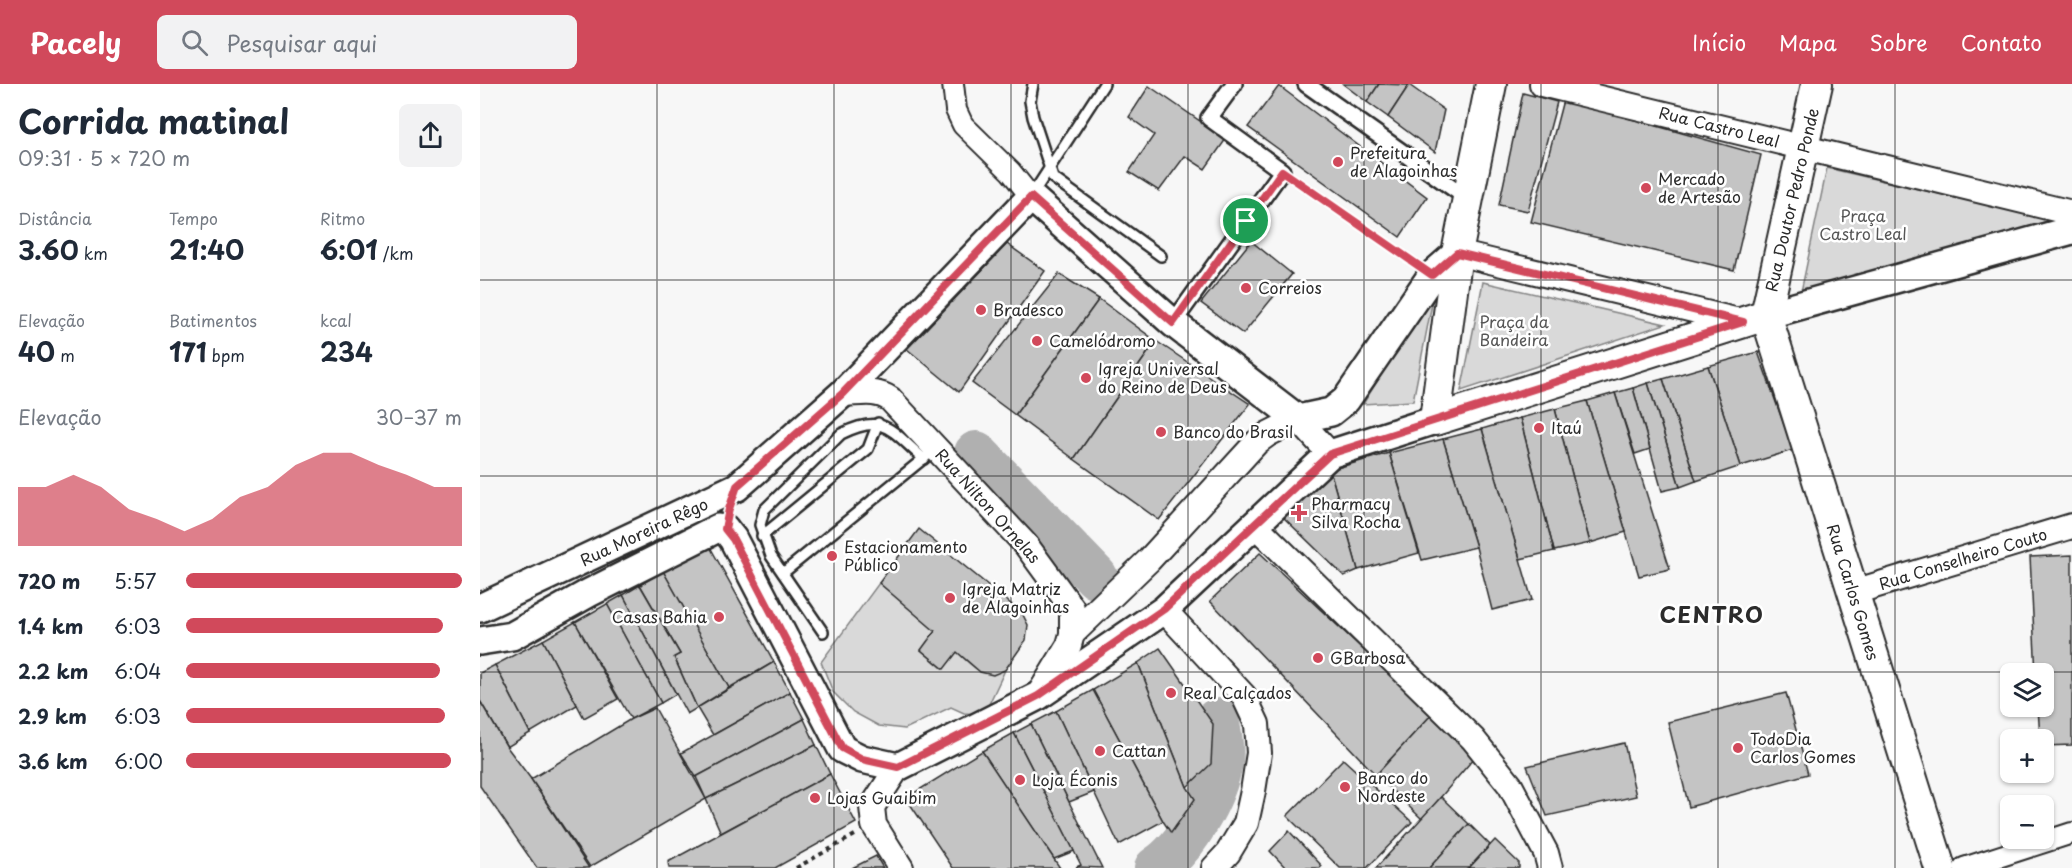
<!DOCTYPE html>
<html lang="pt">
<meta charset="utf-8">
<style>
:root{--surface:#fff;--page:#f2f2f3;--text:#1f2937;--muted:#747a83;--accent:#d1495b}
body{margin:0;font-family:"Playpen Sans",sans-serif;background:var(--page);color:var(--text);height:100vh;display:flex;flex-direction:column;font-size:22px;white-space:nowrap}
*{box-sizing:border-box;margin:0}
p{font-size:20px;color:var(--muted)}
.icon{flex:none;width:33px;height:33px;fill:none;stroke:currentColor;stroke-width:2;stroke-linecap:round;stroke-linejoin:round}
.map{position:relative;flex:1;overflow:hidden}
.drawer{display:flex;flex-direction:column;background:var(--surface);width:480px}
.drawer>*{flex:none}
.tools{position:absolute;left:1520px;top:579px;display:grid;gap:12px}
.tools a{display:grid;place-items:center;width:54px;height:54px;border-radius:9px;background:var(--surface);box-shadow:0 2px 4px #0004;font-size:30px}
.pin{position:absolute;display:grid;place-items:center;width:51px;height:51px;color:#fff;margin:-26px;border:3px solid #fff;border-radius:50%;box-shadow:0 2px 6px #0007}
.round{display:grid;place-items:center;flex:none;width:63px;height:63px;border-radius:9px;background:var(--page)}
.summary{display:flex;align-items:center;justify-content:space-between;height:102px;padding:0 18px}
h1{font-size:33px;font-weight:700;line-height:45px}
.metrics{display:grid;grid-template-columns:repeat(3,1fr);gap:9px;height:102px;padding:6px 18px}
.metrics div{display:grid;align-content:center}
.metrics b{font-size:26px;font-weight:700}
.metrics small{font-size:16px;font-weight:400}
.metrics p{font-size:16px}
.chart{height:168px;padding:12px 18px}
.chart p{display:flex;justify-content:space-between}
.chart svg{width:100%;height:108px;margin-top:6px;fill:var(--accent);opacity:.7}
ul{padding:0 18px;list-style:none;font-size:20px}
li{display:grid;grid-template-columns:96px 72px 1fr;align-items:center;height:45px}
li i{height:15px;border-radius:8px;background:var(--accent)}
header{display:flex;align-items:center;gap:36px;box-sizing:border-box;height:84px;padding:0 30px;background:var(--accent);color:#fff}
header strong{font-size:28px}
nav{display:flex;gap:33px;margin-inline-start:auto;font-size:21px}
.search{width:420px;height:54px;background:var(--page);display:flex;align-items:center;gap:15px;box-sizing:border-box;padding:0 21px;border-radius:9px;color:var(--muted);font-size:22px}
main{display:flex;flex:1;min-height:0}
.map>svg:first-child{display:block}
.green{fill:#d9d9d9;stroke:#828282;stroke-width:1.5}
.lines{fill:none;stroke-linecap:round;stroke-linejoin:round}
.river{stroke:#b0b0b0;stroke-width:44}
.building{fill:#c4c4c4;stroke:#2b2b2b;stroke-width:1.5}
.service-casing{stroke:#2b2b2b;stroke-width:14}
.pedestrian-casing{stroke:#2b2b2b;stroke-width:20}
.minor-casing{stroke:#2b2b2b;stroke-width:24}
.tertiary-casing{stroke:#2b2b2b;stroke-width:28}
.secondary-casing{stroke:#2b2b2b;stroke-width:32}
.primary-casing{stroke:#2b2b2b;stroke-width:34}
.path{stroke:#2b2b2b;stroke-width:4;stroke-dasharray:4.5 4.5;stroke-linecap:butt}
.service{stroke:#fff;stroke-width:9}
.pedestrian{stroke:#fff;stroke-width:15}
.minor{stroke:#fff;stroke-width:20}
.tertiary{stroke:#fff;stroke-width:24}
.secondary{stroke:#fff;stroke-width:27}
.primary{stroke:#fff;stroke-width:30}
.route-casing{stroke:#fff;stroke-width:12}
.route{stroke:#d1495b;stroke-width:8}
.grid{fill:none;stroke:#2b2b2b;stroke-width:1.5;stroke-opacity:0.55}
.poi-dot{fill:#d1495b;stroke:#fff;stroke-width:2}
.labels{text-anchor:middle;stroke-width:5;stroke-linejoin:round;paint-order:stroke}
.street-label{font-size:16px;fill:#2b2b2b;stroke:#fff}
.poi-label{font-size:16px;fill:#2b2b2b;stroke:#fff;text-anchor:start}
.park-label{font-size:16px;fill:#565656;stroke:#fff}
.district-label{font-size:22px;font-weight:bold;letter-spacing:1.5px;fill:#2b2b2b;stroke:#fff}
</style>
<header>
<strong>Pacely</strong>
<div class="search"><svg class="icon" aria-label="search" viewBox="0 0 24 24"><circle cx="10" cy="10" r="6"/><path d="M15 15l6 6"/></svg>Pesquisar aqui</div>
<nav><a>Início</a><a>Mapa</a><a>Sobre</a><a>Contato</a></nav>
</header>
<main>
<section class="drawer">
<div class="summary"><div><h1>Corrida matinal</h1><p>09:31 · 5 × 720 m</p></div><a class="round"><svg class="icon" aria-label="share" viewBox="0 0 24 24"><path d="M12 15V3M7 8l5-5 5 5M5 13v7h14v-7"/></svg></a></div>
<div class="metrics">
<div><p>Distância</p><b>3.60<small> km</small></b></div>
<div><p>Tempo</p><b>21:40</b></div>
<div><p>Ritmo</p><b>6:01<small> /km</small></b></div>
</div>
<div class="metrics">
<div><p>Elevação</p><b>40<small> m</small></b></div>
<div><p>Batimentos</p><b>171<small> bpm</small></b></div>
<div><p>kcal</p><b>234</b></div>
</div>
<div class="chart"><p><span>Elevação</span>30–37 m</p>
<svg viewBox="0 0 160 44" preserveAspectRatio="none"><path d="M0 44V20L10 20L20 15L30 20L40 29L50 33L60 38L70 33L80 24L90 20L100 11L110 6L120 6L130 11L140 15L150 20L160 20V44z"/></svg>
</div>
<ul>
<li><b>720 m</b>5:57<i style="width:100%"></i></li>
<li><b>1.4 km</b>6:03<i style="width:93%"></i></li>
<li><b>2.2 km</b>6:04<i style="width:92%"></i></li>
<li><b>2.9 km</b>6:03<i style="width:94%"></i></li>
<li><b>3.6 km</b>6:00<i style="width:96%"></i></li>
</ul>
</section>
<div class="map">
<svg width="1592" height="784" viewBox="0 0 1592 784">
<rect width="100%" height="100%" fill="#f7f7f7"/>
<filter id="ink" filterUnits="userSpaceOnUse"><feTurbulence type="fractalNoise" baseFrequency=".0167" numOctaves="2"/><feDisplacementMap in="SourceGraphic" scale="12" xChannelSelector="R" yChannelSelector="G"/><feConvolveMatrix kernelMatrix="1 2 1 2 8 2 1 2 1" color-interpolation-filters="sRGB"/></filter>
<g filter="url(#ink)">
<g class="green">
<path d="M1347,84L1572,136L1321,208Z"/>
<path d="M1003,198L1185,240L981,307Z"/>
<path d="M955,204L933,317L883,320Z"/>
<path d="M399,499L455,547L441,566L463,585L477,568C494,583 501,595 525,586L509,620L497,630L484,629L471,623L425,645L399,642L373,628L353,608L341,578Z"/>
</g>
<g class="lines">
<g class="river">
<path d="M496,369L616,493"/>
<path d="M676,784C706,765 735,712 741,678C743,664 740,649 737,636"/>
</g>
</g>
<g class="building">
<path d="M863,0H899L887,18Z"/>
<path d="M899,0L929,1L908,33L887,18Z"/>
<path d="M929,1L964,26L955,68L908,33Z"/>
<path d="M669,2L746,55L725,85L705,72L679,107L649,88L674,51L649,33Z"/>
<path d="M799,2L947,113L920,153L768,43Z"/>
<path d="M1043,9L1077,18L1048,127L1019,121Z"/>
<path d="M1083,16L1281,71L1254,186L1051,138Z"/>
<path d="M771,157L812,190L763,250L721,219Z"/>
<path d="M527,160L565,187L479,308L427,265Z"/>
<path d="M579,190L619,215L535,331L492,299Z"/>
<path d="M619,215L676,257L594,375L535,331Z"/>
<path d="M676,257L770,320L679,436L594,375Z"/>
<path d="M1278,268L1313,366L1261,382L1228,282Z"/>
<path d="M1228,282L1261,382L1216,397L1183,295Z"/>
<path d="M1183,295L1216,397L1200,403L1168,299Z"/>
<path d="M1168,299L1200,403L1182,407L1153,304Z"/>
<path d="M1153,304L1170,365L1155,370L1135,309Z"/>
<path d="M1135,309L1190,485L1159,492L1107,317Z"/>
<path d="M1107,317L1146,448L1110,459L1075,325Z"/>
<path d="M1075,325L1110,459L1074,467L1040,334Z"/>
<path d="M1040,334L1074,467L1040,475L1002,345Z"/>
<path d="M1002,345L1052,516L1012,526L996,463L963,355Z"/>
<path d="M963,355L996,463L942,476L909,369Z"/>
<path d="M909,369L939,469L878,486L850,386Z"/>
<path d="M850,386L878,486L864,492L800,430Z"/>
<path d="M439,445L542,529L548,541L546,556L525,586L513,591L500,588L477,568L464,585L441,566L455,547L399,499Z"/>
<path d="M229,461L294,578L249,604L183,487Z"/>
<path d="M780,469L952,630L896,691L730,517Z"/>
<path d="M1592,471V661L1563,662V656H1560L1558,622H1563V590H1556L1550,473Z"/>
<path d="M183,487L249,604L217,624L194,573L200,570L160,501Z"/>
<path d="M160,501L200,570L194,573L217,624L207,630L143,511Z"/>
<path d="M143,511L196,610L181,619L127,520Z"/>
<path d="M127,520L181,619L151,635L95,538Z"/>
<path d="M95,538L138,615L104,634L63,556Z"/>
<path d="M63,556L97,621L50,649L15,581Z"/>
<path d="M680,564L733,640L731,680L707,703L658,579Z"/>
<path d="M294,578L310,608L233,651L217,624Z"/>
<path d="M658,579L707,703L715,715L691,749L683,737L613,606Z"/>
<path d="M15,581L50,649L27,663L0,617V589Z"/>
<path d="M613,606L683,737L639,761L576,627Z"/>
<path d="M310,608L324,635L216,693L201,669Z"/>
<path d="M1306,609L1328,690L1209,723L1188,638Z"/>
<path d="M0,617L27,663L51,695L109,784H57L0,702Z"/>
<path d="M175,624L226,715L110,783L51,695L151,635Z"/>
<path d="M576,627L614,708L589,718L551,640Z"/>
<path d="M952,630L995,673L942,735L896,691Z"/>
<path d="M324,635L336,661L226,715L216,693Z"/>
<path d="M551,640L589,718L622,784L596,783L601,781L534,649Z"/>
<path d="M534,649L594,767L574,775L502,667Z"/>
<path d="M1144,659L1156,712L1067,732L1047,682Z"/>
<path d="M336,661L350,690L241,749L226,715Z"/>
<path d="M502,667L580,784H473L426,714Z"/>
<path d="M863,675L932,738L887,784H860L807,732Z"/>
<path d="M350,690L376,739L295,784H189L188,778Z"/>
<path d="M961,713L989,740L949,784H896Z"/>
<path d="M989,740L1010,761L989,784H949Z"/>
<path d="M809,747L842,782L840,784H806L790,767Z"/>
<path d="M1015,756L1039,779V784H989Z"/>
<path d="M396,772L403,784H372Z"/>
</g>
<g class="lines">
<defs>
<g id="service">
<path d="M553,0L550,17L553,33L573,94L681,172"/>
<path d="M552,111L624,0"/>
<path d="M282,452L388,365L398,339"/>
<path d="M303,489L448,371"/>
<path d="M343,548L291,472L280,441L284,426L361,350C405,328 411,347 444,375"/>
</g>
<g id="pedestrian">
<path d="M826,0L987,114"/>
<path d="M693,239L802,87L729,34L754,0"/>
</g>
<g id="minor">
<path d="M473,0L476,26L483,41L531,88L551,113"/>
<path d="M1484,784L1592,749"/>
</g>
<g id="tertiary">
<path d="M1062,0L1592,129"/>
<path d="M977,169L1263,238"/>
<path d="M362,310C378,310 396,305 410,315L546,461L592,524V550L589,561L558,612"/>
<path d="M775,441L993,655L1030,701L1066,769L1070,784"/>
<path d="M1374,508L1592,442"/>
<path d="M684,526L764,612L777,640L779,669L773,707L766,739L748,769L734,784"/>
<path d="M592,550L669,476L777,358L788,350L818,335L850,370"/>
<path d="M418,683L392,723L394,741L421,784"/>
</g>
<g id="secondary">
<path d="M1286,231L1592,146"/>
<path d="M245,445L253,455L362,665L382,675L418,683L558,612L684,526L850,370L955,336"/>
<path d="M0,524L257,403L362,310L551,113L693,239L818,335L851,328L866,316L952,191L977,169"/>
<path d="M0,557L32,552L109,509L238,444L245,445"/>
</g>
<g id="primary">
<path d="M1011,0L977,169L955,336L1286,231"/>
<path d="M1286,231L1460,784"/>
<path d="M1286,231L1337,0"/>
</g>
</defs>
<use href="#service" class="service-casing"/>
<use href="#pedestrian" class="pedestrian-casing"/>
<use href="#minor" class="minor-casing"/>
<use href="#tertiary" class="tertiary-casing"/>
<use href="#secondary" class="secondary-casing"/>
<use href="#primary" class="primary-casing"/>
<g class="path">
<path d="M817,97L931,176"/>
<path d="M316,784L375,751"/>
</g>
<use href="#service" class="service"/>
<use href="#pedestrian" class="pedestrian"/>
<use href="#minor" class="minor"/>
<use href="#tertiary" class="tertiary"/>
<use href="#secondary" class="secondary"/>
<use href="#primary" class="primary"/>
</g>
</g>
<g class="lines" filter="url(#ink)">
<defs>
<path id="route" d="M802,87L952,191L977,169L1263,238L850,370L684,525L558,612L418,683L382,675L362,664L253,455L245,445L249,425L257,402L362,310L551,113L693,239Z"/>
</defs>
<use href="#route" class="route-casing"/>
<use href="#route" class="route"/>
</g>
<path class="grid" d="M177,0V784M354,0V784M531,0V784M708,0V784M884,0V784M1061,0V784M1238,0V784M1415,0V784M0,196H1592M0,392H1592M0,588H1592"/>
<g class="poi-dot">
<circle cx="858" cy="78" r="6"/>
<circle cx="1166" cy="104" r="6"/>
<circle cx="766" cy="204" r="6"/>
<circle cx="501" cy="226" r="6"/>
<circle cx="557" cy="257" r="6"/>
<circle cx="606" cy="294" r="6"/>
<circle cx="1059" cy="344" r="6"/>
<circle cx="681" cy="348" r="6"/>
<path d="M816 420h6v6h6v6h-6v6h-6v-6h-6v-6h6z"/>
<circle cx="352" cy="472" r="6"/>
<circle cx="470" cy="514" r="6"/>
<circle cx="239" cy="533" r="6"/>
<circle cx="838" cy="574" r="6"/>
<circle cx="691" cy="609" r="6"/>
<circle cx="1258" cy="664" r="6"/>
<circle cx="620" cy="667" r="6"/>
<circle cx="540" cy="696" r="6"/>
<circle cx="865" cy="703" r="6"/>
<circle cx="335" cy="714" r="6"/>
</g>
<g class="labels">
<g class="street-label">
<text transform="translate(1239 43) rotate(14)" y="6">Rua Castro Leal</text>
<text transform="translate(1312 116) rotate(-77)" y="6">Rua Doutor Pedro Ponde</text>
<text transform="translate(508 422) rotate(48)" y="6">Rua Nilton Ornelas</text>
<text transform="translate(164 448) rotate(-25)" y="6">Rua Moreira Rêgo</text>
<text transform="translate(1483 475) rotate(-17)" y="6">Rua Conselheiro Couto</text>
<text transform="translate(1373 508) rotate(73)" y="6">Rua Carlos Gomes</text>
</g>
<g class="poi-label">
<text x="870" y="75">Prefeitura<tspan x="870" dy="18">de Alagoinhas</tspan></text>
<text x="1178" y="101">Mercado<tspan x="1178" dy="18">de Artesão</tspan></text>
<text x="778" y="210">Correios</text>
<text x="513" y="232">Bradesco</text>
<text x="569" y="263">Camelódromo</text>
<text x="618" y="291">Igreja Universal<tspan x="618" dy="18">do Reino de Deus</tspan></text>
<text x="1071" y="350">Itaú</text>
<text x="693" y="354">Banco do Brasil</text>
<text x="831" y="426">Pharmacy<tspan x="831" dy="18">Silva Rocha</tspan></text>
<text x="364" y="469">Estacionamento<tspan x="364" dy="18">Público</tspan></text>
<text x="482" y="511">Igreja Matriz<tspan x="482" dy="18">de Alagoinhas</tspan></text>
<text x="227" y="539" text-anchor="end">Casas Bahia</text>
<text x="850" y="580">GBarbosa</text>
<text x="703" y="615">Real Calçados</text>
<text x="1270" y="661">TodoDia<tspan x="1270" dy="18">Carlos Gomes</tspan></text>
<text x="632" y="673">Cattan</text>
<text x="877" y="700">Banco do<tspan x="877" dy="18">Nordeste</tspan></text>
<text x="552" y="702">Loja Éconis</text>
<text x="347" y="720">Lojas Guaibim</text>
</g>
<g class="park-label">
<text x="1383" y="138">Praça<tspan x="1383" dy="18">Castro Leal</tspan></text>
<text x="1034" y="244">Praça da<tspan x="1034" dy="18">Bandeira</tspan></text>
</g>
<g class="district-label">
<text x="1232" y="539">CENTRO</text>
</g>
</g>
</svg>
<div class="tools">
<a><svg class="icon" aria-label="layers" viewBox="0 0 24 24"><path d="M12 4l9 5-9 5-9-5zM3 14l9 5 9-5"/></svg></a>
<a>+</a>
<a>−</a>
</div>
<div class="pin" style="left:766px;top:137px;background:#1e9e55"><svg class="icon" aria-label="arrive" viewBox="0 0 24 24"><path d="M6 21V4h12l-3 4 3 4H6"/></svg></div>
</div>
</main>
